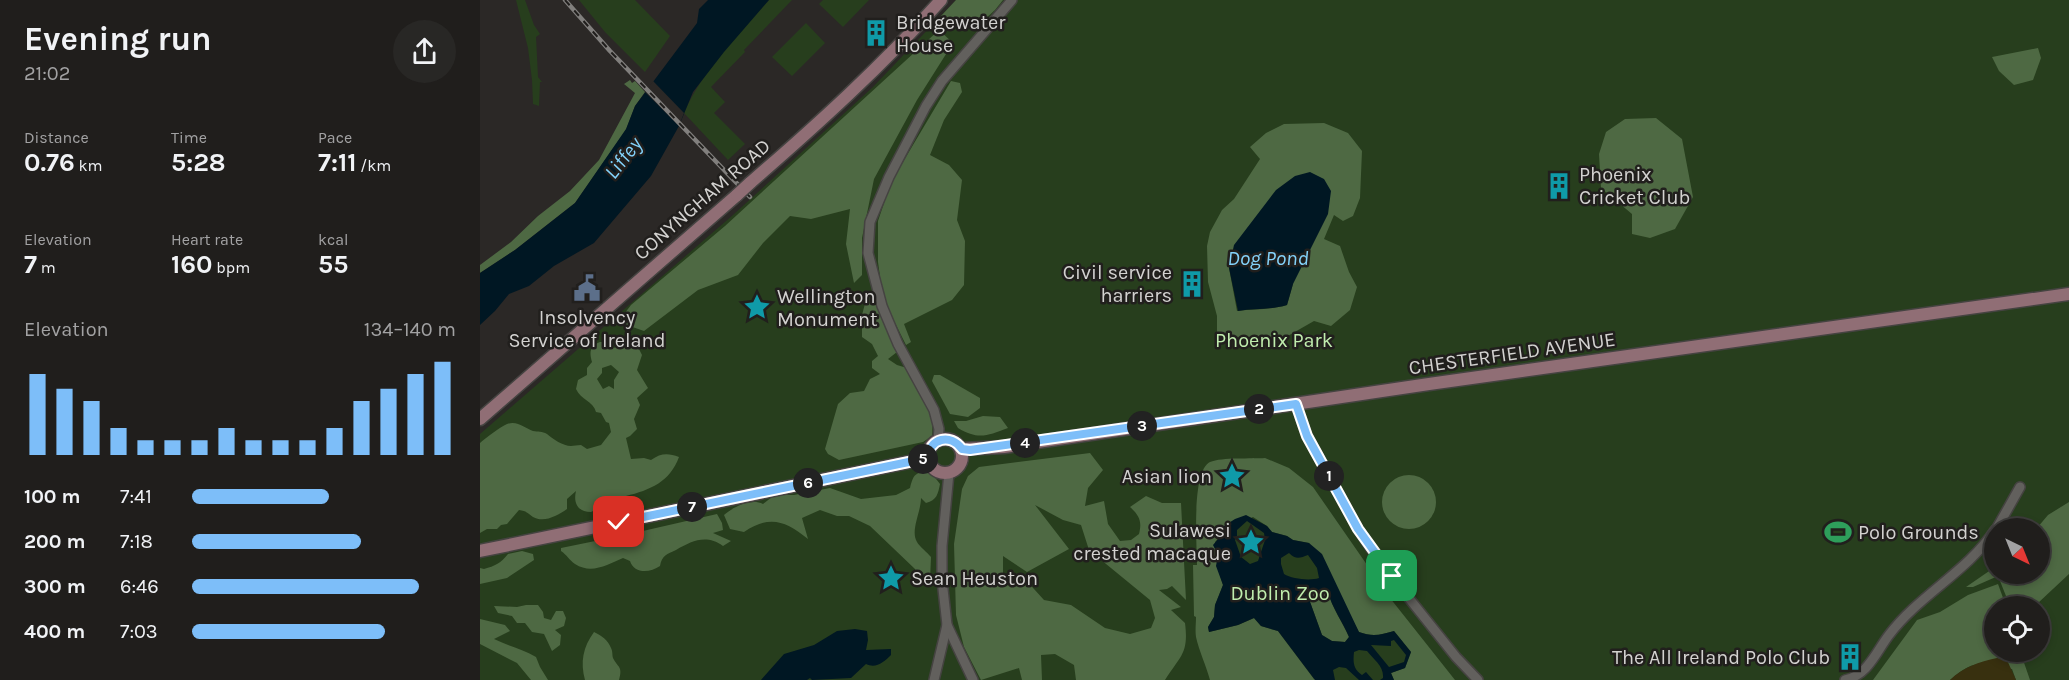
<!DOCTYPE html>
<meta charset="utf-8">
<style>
:root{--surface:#201e1c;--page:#282725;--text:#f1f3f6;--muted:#a2a2a3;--line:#3d3c3b;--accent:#7dbef9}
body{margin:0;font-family:Karla,sans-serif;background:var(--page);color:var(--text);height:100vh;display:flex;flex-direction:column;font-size:22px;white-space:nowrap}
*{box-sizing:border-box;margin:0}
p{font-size:20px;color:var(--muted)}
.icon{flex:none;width:33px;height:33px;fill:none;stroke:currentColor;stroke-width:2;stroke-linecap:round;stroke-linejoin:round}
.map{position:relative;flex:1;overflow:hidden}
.panel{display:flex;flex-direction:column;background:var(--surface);width:480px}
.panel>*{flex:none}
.needle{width:39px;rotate:137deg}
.controls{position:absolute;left:1504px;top:518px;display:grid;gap:12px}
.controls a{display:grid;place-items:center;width:66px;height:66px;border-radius:50%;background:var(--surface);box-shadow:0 3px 9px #0003,0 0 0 2px var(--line);font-size:30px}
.pin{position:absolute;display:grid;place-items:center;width:51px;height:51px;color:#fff;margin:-26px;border-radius:12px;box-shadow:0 3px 9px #0006}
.km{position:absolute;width:30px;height:30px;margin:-15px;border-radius:50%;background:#222;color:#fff;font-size:16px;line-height:30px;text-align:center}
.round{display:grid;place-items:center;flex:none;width:63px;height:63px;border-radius:32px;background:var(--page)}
.headline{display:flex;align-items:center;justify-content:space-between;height:102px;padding:0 24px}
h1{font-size:33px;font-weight:700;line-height:45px}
.stats{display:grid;grid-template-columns:repeat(3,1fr);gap:9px;height:102px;padding:6px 24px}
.stats div{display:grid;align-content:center}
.stats b{font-size:26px;font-weight:700}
.stats small{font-size:16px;font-weight:400}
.stats p{font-size:16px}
.chart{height:168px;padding:12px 24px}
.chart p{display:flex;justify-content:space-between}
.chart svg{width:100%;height:108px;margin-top:6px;stroke:var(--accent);stroke-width:6}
ul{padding:0 24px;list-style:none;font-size:20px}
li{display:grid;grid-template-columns:96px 72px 1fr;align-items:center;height:45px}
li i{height:15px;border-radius:8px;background:var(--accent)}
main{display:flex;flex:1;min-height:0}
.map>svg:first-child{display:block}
.green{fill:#273e1d;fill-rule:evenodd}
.forest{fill:#4e6943;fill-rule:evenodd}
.sand{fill:#38300f}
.water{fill:#001723;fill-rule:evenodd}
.pier{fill:#2b2826}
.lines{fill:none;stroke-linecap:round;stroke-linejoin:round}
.street-casing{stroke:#454341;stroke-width:12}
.secondary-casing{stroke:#454341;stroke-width:15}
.street{stroke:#62605d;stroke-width:9}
.secondary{stroke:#906e75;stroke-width:12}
.rail-casing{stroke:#817f7d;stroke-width:4.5}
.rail{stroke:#211f1d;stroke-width:2;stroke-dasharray:7;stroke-linecap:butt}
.secondary-bridge-casing{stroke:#454341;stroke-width:15;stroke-linecap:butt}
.secondary-bridge{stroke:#906e75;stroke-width:12}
.route-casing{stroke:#fff;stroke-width:12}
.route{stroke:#7dbef9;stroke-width:8}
.labels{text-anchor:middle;stroke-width:5;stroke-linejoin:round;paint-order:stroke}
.poi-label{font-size:20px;fill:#d3d2d0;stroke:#211f1d;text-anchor:start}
.street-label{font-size:20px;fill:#d3d2d0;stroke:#211f1d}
.park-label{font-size:20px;fill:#c0edae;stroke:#211f1d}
.water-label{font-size:21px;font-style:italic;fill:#84d3fb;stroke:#211f1d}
</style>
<main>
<section class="panel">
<div class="headline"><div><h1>Evening run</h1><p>21:02</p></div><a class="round"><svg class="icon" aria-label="share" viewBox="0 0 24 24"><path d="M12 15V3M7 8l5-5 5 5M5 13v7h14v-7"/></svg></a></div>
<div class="stats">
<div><p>Distance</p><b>0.76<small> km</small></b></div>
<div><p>Time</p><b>5:28</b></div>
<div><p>Pace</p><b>7:11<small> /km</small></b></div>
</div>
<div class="stats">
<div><p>Elevation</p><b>7<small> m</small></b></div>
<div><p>Heart rate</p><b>160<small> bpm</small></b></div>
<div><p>kcal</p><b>55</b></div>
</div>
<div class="chart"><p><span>Elevation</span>134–140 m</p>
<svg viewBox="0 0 160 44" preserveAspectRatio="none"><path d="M5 44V11M15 44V17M25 44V22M35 44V33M45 44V38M55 44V38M65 44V38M75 44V33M85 44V38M95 44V38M105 44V38M115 44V33M125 44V22M135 44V17M145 44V11M155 44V6"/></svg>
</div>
<ul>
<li><b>100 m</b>7:41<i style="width:52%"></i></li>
<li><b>200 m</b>7:18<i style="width:64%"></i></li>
<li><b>300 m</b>6:46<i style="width:86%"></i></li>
<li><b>400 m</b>7:03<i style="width:73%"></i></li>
</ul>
</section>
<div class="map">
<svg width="1589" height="680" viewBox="0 0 1589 680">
<rect width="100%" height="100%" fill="#2b2826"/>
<g class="green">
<path d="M36,0H45L54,25L60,34L56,37L58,77L62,82H60L59,106L53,104L52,80L48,48Z"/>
<path d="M99,0H155L190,36L165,72L125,32Z"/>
<path d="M289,0H312L264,50L265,52L231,87L245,102L234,113L265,144L248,160L204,113C223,70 258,34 289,0Z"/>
<path d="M343,0H389L363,27L339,4Z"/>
<path d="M476,0H1589V680H0V434L253,215L393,87ZM1515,528H1560V573H1515ZM1515,606H1560V651H1515Z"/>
<path d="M326,23L345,43L312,76L292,57Z"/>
</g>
<g class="forest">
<path d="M476,0H523L515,10L493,30L461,16Z"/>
<path d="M459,30L473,43L437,100L394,179L382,238V275L374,283L366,244L370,209L331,219L310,216L283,243L258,275L218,290L164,331L138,322L151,305L245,226Z"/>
<path d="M1558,48L1561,58L1553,80L1534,85L1519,71L1512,57Z"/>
<path d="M150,80L152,83L155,81L165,92L155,106L146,130L95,203L35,250L0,273V265L31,242L58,216L90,191L119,160L155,93L144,84Z"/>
<path d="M471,81L480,83L482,92L464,120L450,155L469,165L482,180L477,220L485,241L484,285L472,300L424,324L431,342L426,345L409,311L401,284L398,262V221L411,182Z"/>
<path d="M1176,118L1202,139L1213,197L1195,229L1170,238L1152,234V214L1121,188L1119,154L1126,132L1145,119Z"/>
<path d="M844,123L868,133L882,151L880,198L873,216L863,221L854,215L844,239L860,246L869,272L877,287L870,310L851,326L834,321L806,337L785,340H755L737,333V316L728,282L727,246L730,232L742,210L754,199L780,159L770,147L786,133L804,124ZM749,268L813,284L807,305C790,310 774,309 757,311Z"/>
<path d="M393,294L417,352L408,359L417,365L427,368C438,386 456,414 452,436L443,442L359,460L348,454L345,449L358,404L370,393L384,391L390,379L400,374L392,368V361L398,356L392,344L382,337V315L387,296Z"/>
<path d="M120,342H126L134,348L143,342H149L155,348L159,349L162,355L157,370L168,388L157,398L160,405L154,419L157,429L150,436L146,438L151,459L164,458L171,460C181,453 188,453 199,457C190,482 170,490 146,496C140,504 134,503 124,505C120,506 115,510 111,512C98,512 93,503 96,491L87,499V509C77,516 64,523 53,517C47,513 47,511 39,510L27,524L21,525L17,529H7L0,533V443C6,438 20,427 27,424C37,420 45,428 53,431C58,432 62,431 67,434C73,439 83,446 91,446C94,446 97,445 101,445L107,449L121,445L131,432L129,423L126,422L121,413L116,412C113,401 101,400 96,389L98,380L107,375V368L112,362C109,352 110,346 120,342ZM131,365L139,372L134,380V389L129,386L123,389L117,379L122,373V368Z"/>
<path d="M454,375H460L500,398V408L488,417L470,414L452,381Z"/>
<path d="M503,416L520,417L528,428C507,436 498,440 478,428L474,421H486Z"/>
<path d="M610,453L623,470L608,488L605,506L624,501L628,524L640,541L651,540L659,534C662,522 660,516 650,507L666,496L682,503H701L706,600L692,586L687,589L679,590L701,607L691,610L705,623C709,654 700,656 685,680H596L594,665L575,654L561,655L562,680H542L539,668L501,680L484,647L476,615L474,544L482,489L488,476L499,467ZM555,505L583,520L601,525L609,550L670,600L675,618L671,628L650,634L625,628L591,605L564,600L544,578L523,585V556L547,572L589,549Z"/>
<path d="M785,458L809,468L833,487L910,598L975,680H914L911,673L925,668L931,652L914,631C901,635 892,637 879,632L829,543L813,540L807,536L792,532L787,526L773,517L744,532L735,542L738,555L739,572L743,585L735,605L734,617L728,627L729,632L758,625L774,618L781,626L798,631L834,679L838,680H730C726,665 719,651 716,637C715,631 716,623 716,617L714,616L713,565H717C717,546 711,471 730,462C742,457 772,459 785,458Z"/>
<path d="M450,471L460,484C458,494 457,500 446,503L441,498C441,512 430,531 437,542C440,547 447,552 451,557L450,581H439L435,569L390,526L369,516H357L340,510L322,518L328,539C305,520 289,515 264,532L250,529L244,515C253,507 271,498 283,504L292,497L301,495H314L350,488L381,499L416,495L430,488C434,473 435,473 450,471Z"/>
<circle cx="929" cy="502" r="27"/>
<path d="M1589,502V574L1558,603L1553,606H1530L1518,576L1493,587H1486L1515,567V573H1560V528H1557L1568,515Z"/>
<path d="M237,514L242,523L243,530L233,533L251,541L243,546C226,534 212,541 196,550C187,554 182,555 180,566C170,573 154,574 150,561L143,558C128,564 112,575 95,564C89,560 87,555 81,551V548L125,539L135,541L141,536Z"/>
<path d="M42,551L53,554L54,560L27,578L0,584V568L4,569C15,566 21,563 28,554Z"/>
<path d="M1518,584L1526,606H1515V651H1540L1550,680H1536L1532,669C1503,663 1494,658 1470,680H1393L1437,620L1460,612L1488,595Z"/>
<path d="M841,589L848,592C852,608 863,623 869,637L865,642L852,641L842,635L829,599V595Z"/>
<path d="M46,605H58L63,612L64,618L71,620L76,611H83L86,618L84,626L75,630L81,635L80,645L72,651L64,634L52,632L45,623H37L32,616L18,613L14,606L37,607Z"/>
<path d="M0,619L25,625L30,631L14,639C28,646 42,649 56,657L60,667L68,680H51L37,663L0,644Z"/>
<path d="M114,632C122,636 128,640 131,648C133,652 132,655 133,658C138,668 143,666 139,680H105C100,662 103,647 114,632Z"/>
</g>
<path class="sand" d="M1517,658L1527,660L1536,680H1470C1483,667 1499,662 1517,658Z"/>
<g class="water">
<path d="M228,0H289L244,52L213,92L199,126L171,176L114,243L74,266L49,286L29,294L15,311L0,325V273L35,250L95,203L146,129L155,106L217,23L219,9Z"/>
<path d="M830,172L844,179L851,191L848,214L813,284L807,305C790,310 775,308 758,311L749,268L754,245L796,190L815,176Z"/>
<path d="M766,515L787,526L792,532L807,536L813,540L829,543L842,554L879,632C892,637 901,635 914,631L931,652L925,668L911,673L914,680H900L903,678C904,666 894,660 887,651L879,650L874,652C873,662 873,669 882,675L886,672L893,680H879L866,668L859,667L853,670L855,680H835L798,631L781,626L774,618L758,625L729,632L728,627L734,617L735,605L743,585L736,566L738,555L733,545L744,532V526L755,519ZM767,521L784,533L785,540L778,561L770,564L761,557L755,540L757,536V530ZM809,553C816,560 820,558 828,555L837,568L839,578C830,581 812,579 804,574L801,564V558ZM841,589L848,592C852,608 863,622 869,637L865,642L852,641L842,635L829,599V595ZM914,640L926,655L924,662L909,667L891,645L911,646V641Z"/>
<path d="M375,629L387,631L388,640L386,650L411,649V655C404,662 396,669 386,664L371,678L332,680L330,678L327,680H281L304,654L334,645L357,631Z"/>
</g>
<path class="pier" d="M173,81L204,113L199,126L165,92Z"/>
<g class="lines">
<defs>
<g id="street">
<path d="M816,404L827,436L878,529L900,562L976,657L998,680"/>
<path d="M458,440L459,429L454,410L418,344L402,306L388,253L390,222L409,177L446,106L462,81L532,0"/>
<path d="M1517,528L1540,487"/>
<path d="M467,625L493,680"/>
<path d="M454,680L467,625L462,580V546L469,473"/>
<path d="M1365,680C1388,675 1396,652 1409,635C1439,595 1487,572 1515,530"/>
</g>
<g id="secondary">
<path d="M270,183C337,125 402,66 461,0"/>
<path d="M0,419L257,195"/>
<circle cx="465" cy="456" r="17"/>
<path d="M482,449L524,447L949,384L1589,294"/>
<path d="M0,551L448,458"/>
</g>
</defs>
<use href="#street" class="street-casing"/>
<use href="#secondary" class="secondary-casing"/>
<use href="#street" class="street"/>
<use href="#secondary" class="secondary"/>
<defs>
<path id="rail" d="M85,0L130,51L270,197"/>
</defs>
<use href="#rail" class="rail-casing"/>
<use href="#rail" class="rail"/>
<defs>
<path id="secondary-bridge" d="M257,195L270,183"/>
</defs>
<use href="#secondary-bridge" class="secondary-bridge-casing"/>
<use href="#secondary-bridge" class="secondary-bridge"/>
</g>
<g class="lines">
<defs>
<path id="route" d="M139,522L448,458C449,438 471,433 482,449L490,450L816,404L827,436L878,529L912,576"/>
</defs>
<use href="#route" class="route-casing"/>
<use href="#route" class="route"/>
</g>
<defs>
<symbol id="building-bare" viewBox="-9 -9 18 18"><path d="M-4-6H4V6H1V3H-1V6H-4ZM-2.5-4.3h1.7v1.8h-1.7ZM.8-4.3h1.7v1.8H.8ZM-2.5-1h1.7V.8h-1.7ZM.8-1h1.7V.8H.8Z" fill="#0f9aa8" stroke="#211f1d" stroke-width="2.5" paint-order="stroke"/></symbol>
<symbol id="civic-bare" viewBox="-9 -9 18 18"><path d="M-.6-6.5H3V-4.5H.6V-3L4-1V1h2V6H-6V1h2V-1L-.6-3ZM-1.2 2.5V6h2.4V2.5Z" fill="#5c6f8a" stroke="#211f1d" stroke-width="2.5" paint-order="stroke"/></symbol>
<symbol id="sight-bare" viewBox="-9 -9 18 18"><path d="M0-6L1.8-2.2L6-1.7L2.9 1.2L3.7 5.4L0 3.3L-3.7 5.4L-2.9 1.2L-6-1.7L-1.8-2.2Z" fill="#0f9aa8" stroke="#211f1d" stroke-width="2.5" paint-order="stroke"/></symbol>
<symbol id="stadium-bare" viewBox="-9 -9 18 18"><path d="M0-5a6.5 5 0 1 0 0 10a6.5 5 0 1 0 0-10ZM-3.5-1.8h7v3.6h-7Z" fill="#2e9e5b" stroke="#211f1d" stroke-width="2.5" paint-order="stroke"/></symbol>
</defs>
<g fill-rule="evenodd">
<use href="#building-bare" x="377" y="14" width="38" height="38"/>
<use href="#building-bare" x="1060" y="167" width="38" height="38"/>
<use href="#building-bare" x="693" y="265" width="38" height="38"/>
<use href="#civic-bare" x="88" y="269" width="38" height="38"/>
<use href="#sight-bare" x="258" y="288" width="38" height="38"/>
<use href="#sight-bare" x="733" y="457" width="38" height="38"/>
<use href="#stadium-bare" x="1339" y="513" width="38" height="38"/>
<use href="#sight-bare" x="752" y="523" width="38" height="38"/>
<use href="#sight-bare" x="392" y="559" width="38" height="38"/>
<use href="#building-bare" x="1351" y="638" width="38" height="38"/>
</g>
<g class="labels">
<g class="poi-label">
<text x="416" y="29">Bridgewater<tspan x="416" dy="23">House</tspan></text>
<text x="1099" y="181">Phoenix<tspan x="1099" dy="23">Cricket Club</tspan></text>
<text x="692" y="279" text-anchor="end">Civil service<tspan x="692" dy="23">harriers</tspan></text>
<text x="297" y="303">Wellington<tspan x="297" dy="23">Monument</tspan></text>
<text x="107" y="324" text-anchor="middle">Insolvency<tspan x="107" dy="23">Service of Ireland</tspan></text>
<text x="732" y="483" text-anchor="end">Asian lion</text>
<text x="751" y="537" text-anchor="end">Sulawesi<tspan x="751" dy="23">crested macaque</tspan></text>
<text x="1378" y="539">Polo Grounds</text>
<text x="431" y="585">Sean Heuston</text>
<text x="1350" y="664" text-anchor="end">The All Ireland Polo Club</text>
</g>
<g class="street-label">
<text transform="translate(222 199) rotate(-41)" y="7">CONYNGHAM ROAD</text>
<text transform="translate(1032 353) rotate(-8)" y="7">CHESTERFIELD AVENUE</text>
</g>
<g class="park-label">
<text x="794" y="347">Phoenix Park</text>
<text x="800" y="600">Dublin Zoo</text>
</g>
<g class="water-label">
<text transform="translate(143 158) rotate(-52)" y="7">Liffey</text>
<text x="788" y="265">Dog Pond</text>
</g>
</g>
</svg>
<div class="controls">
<a><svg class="needle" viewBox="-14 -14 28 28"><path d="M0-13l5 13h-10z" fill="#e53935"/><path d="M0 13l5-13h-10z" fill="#a2a2a3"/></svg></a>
<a><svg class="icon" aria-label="locate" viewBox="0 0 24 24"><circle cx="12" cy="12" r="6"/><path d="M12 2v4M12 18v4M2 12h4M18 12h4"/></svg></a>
</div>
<div class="pin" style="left:912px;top:576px;background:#1e9e55"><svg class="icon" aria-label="arrive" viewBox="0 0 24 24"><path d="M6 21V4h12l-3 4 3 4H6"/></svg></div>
<div class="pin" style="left:139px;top:522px;background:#d93025"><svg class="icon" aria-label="check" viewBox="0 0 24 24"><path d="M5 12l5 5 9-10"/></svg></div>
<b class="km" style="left:849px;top:476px">1</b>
<b class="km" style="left:779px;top:409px">2</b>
<b class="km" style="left:662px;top:426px">3</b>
<b class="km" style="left:545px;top:443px">4</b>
<b class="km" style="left:443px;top:459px">5</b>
<b class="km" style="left:328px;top:483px">6</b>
<b class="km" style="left:212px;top:507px">7</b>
</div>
</main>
